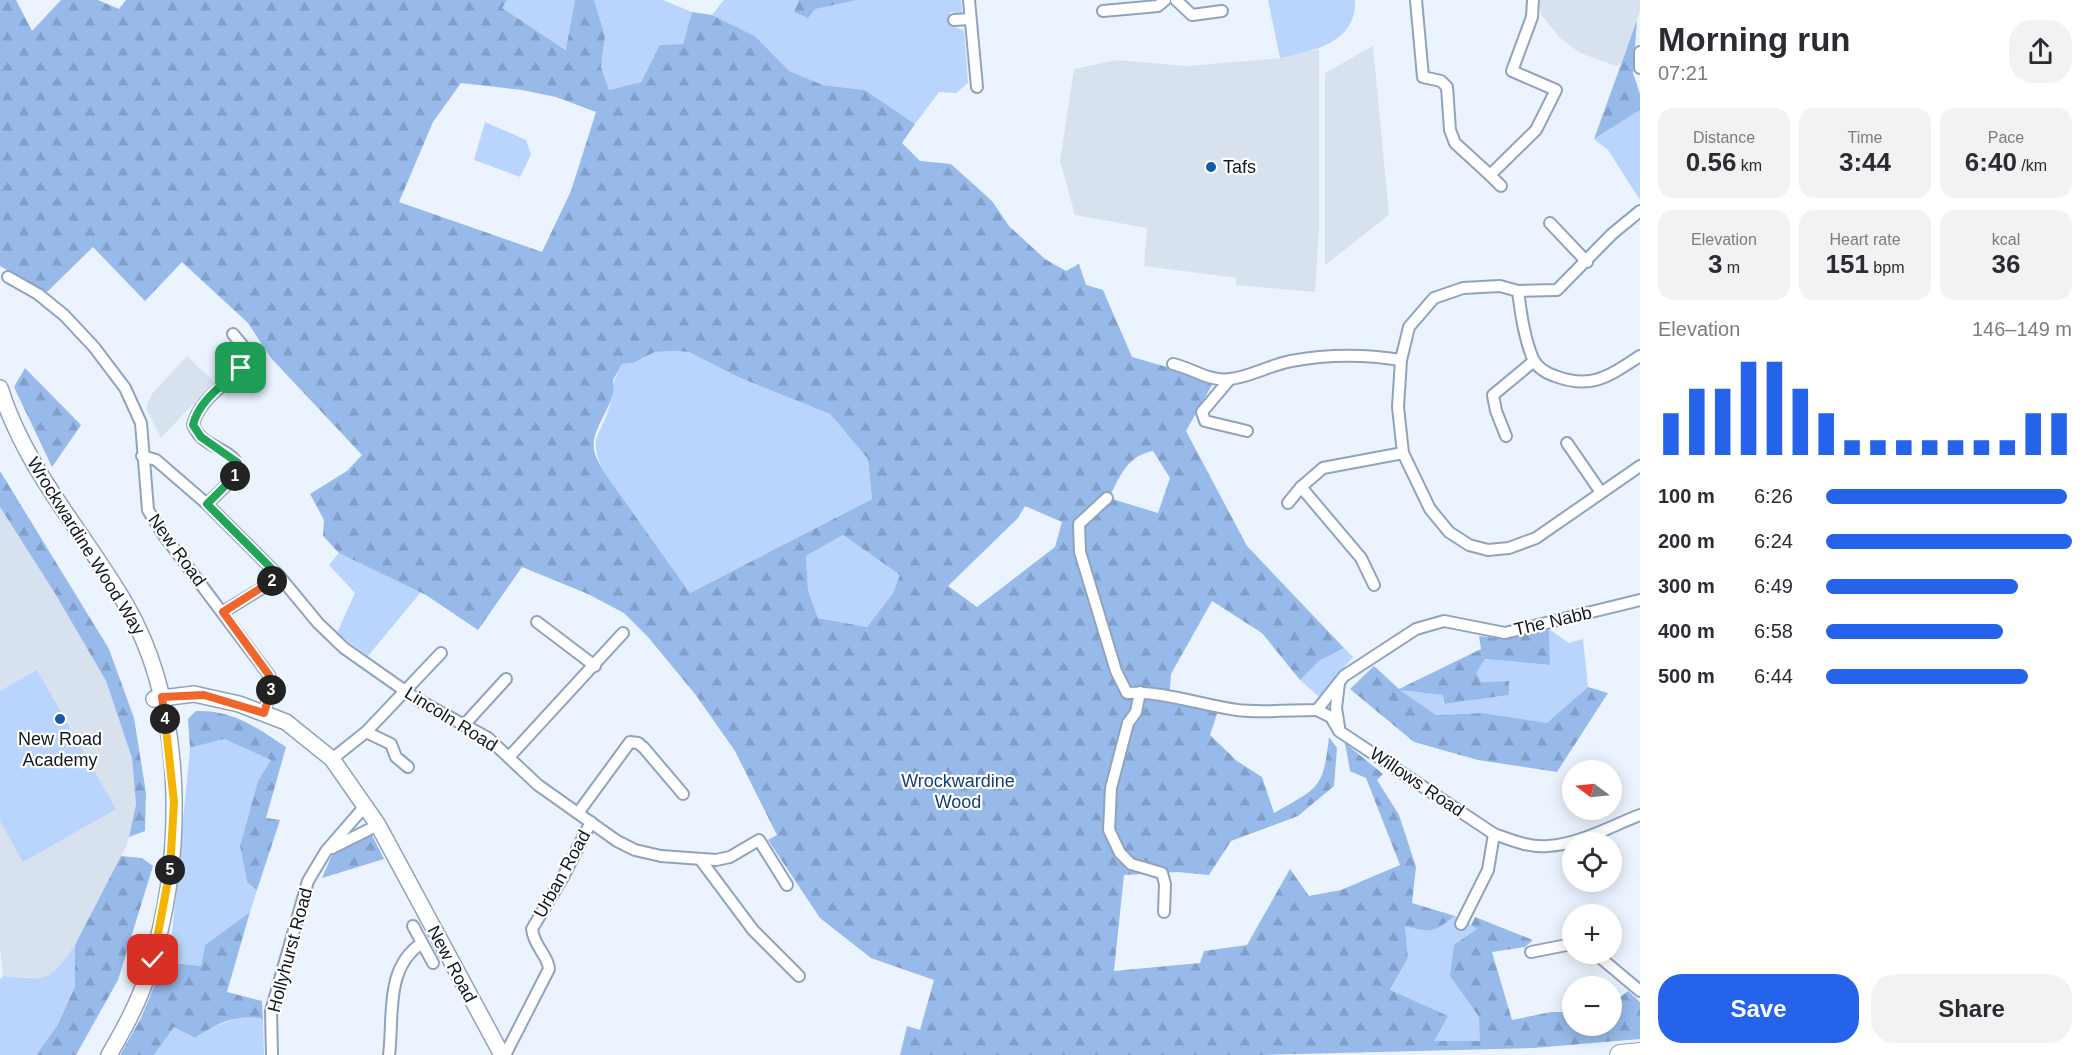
<!DOCTYPE html>
<meta charset="utf-8">
<style>
:root{--surface:#fff;--page:#f2f2f3;--text:#2b2b33;--muted:#7c7c81;--accent:#2563eb}
body{margin:0;font-family:Helvetica,sans-serif;background:var(--page);color:var(--text);height:100vh;display:flex;flex-direction:column;font-size:22px;white-space:nowrap}
*{box-sizing:border-box;margin:0}
p{font-size:20px;color:var(--muted)}
.icon{flex:none;width:33px;height:33px;fill:none;stroke:currentColor;stroke-width:2;stroke-linecap:round;stroke-linejoin:round}
.map{position:relative;flex:1;overflow:hidden}
.panel{display:flex;flex-direction:column;background:var(--surface);width:450px}
.panel>*{flex:none}
.needle{width:39px;rotate:285deg}
.tools{position:absolute;left:1562px;top:760px;display:grid;gap:12px}
.tools a{display:grid;place-items:center;width:60px;height:60px;border-radius:50%;background:var(--surface);box-shadow:0 3px 15px #0003;font-size:30px}
.pin{position:absolute;display:grid;place-items:center;width:51px;height:51px;color:#fff;margin:-26px;border-radius:12px;box-shadow:0 3px 9px #0006}
.km{position:absolute;width:30px;height:30px;margin:-15px;border-radius:50%;background:#222;color:#fff;font-size:16px;line-height:30px;text-align:center}
.round{display:grid;place-items:center;flex:none;width:63px;height:63px;border-radius:24px;background:var(--page)}
.headline{display:flex;align-items:center;justify-content:space-between;height:102px;padding:0 18px}
h1{font-size:33px;font-weight:800;line-height:45px}
.stats{display:grid;grid-template-columns:repeat(3,1fr);gap:9px;height:102px;padding:6px 18px}
.stats div{display:grid;align-content:center;border-radius:15px;background:var(--page);text-align:center}
.stats b{font-size:26px;font-weight:800}
.stats small{font-size:16px;font-weight:400}
.stats p{font-size:16px}
.chart{height:168px;padding:12px 18px}
.chart p{display:flex;justify-content:space-between}
.chart svg{width:100%;height:108px;margin-top:6px;stroke:var(--accent);stroke-width:6}
.button{display:flex;gap:12px;margin-top:auto;padding:12px 18px}
.button a{flex:1;height:69px;border-radius:24px;background:var(--accent);color:#fff;font-size:24px;font-weight:800;line-height:69px;text-align:center}
.button a+a{background:var(--page);color:var(--text)}
ul{padding:0 18px;list-style:none;font-size:20px}
li{display:grid;grid-template-columns:96px 72px 1fr;align-items:center;height:45px}
li i{height:15px;border-radius:8px;background:var(--accent)}
main{display:flex;flex:1;min-height:0}
.map>svg:first-child{display:block}
.built{fill:#d8e2ef}
.green{fill:#b9d5fd}
.forest{fill:url(#forest-firs);fill-rule:evenodd}
.lines{fill:none;stroke-linecap:round;stroke-linejoin:round}
.street-casing{stroke:#90a3bd;stroke-width:14}
.secondary-casing{stroke:#90a3bd;stroke-width:18}
.highway-casing{stroke:#90a3bd;stroke-width:22}
.street{stroke:#fff;stroke-width:10}
.secondary{stroke:#fff;stroke-width:15}
.highway{stroke:#fff;stroke-width:20}
.split-1-casing{stroke:#fff;stroke-width:12}
.split-2-casing{stroke:#fff;stroke-width:12}
.split-3-casing{stroke:#fff;stroke-width:12}
.split-4-casing{stroke:#fff;stroke-width:12}
.split-5-casing{stroke:#fff;stroke-width:12}
.split-6-casing{stroke:#fff;stroke-width:12}
.split-1{stroke:#22a559;stroke-width:8}
.split-2{stroke:#22a559;stroke-width:8}
.split-3{stroke:#f0652b;stroke-width:8}
.split-4{stroke:#f0652b;stroke-width:8}
.split-5{stroke:#f5b400;stroke-width:8}
.split-6{stroke:#f5b400;stroke-width:8}
.poi-dot{fill:#1759a9;stroke:#fff;stroke-width:2}
.labels{text-anchor:middle;stroke-width:4.5;stroke-linejoin:round;paint-order:stroke}
.poi-label{font-size:18px;fill:#111821;stroke:#fff;text-anchor:start}
.street-label{font-size:18px;fill:#111821;stroke:#fff}
.park-label{font-size:18px;fill:#113f78;stroke:#fff}
</style>
<main>
<div class="map">
<svg width="1640" height="1055" viewBox="0 0 1640 1055">
<defs>
<pattern id="forest-firs" width="22" height="20" patternUnits="userSpaceOnUse" patternTransform="scale(1.5)"><rect width="22" height="20" fill="#97baeb"/><path d="M5 1l3.5 6h-7zM16 11l3.5 6h-7z" fill="#819fc9"/></pattern>
</defs>
<rect width="100%" height="100%" fill="#ebf3ff"/>
<g class="built">
<path d="M1539,0H1640V11L1621,63L1616,66L1580,53L1560,38L1541,14Z"/>
<path d="M1373,46L1389,215L1325,265V73Z"/>
<path d="M1319,49V228L1315,292L1235,285L1237,278L1144,266L1147,228L1075,215L1060,161L1074,69L1117,60L1187,66L1280,58Z"/>
<path d="M187,356L214,382L161,438L146,408L152,394Z"/>
<path d="M0,507L56,595L106,681L132,758L136,804L127,845L75,945L55,973L46,979L3,976L0,948Z"/>
</g>
<g class="green">
<path d="M507,0H575L567,50L501,8Z"/>
<path d="M594,0H663L692,12L683,44L660,46L641,82L609,90L601,67L605,36Z"/>
<path d="M724,0H961L962,13L950,12V26L964,30L968,83L956,93L939,92L915,124L865,90L823,85L788,71L755,36L712,15Z"/>
<path d="M1268,0H1355C1357,43 1313,51 1280,58Z"/>
<path d="M1640,110V200L1608,150L1594,139Z"/>
<path d="M485,122L526,140L531,155L520,177L474,160Z"/>
<path d="M676,351L689,352L738,377L830,414L868,459L872,499L690,593L604,472C586,435 602,437 610,404C615,385 611,384 622,364L633,363L655,352Z"/>
<path d="M843,535L900,575L893,593L867,627L818,618L808,590L806,556Z"/>
<path d="M339,553L421,592L368,656L337,633L355,593L329,565Z"/>
<path d="M1549,629L1569,643L1583,639L1588,687L1547,724L1482,713L1435,715L1399,689L1443,695V704L1509,695V681L1481,682L1475,673L1485,659L1550,665Z"/>
<path d="M1344,648L1353,657L1319,697L1300,680L1319,661Z"/>
<path d="M37,670L116,809L23,862L0,821V691Z"/>
<path d="M224,739L271,760L258,782L240,846L247,882L257,890L250,912L205,945L201,966L164,962L172,933L190,748Z"/>
<path d="M1455,916L1478,929L1450,976L1479,1017L1481,1042L1434,1041L1390,991L1408,958L1405,925C1431,933 1434,933 1455,916Z"/>
<path d="M75,945V985L57,1026L36,1055H0V979L3,976C49,980 48,983 75,945Z"/>
<path d="M246,1015L263,1019L264,1055H154L174,1027L195,1038L209,1028Z"/>
</g>
<g class="forest">
<path d="M0,0H16L32,31L61,0H98L119,9L126,0H507L502,8L566,50L575,0H594L605,36L601,67L609,90L641,82L660,45L683,44L692,12L712,15L755,36L789,71L823,85L865,90L915,124L902,143L920,161L951,164L992,201L1009,226L1045,259L1066,271L1079,264L1086,285L1103,290L1132,357L1167,367L1212,385L1186,431L1247,546L1344,648L1319,661L1300,680L1262,633L1212,601L1171,674L1169,702L1218,711L1210,735L1237,761L1262,777L1274,813C1319,787 1323,790 1329,737L1337,748L1334,786L1298,816L1231,841L1209,875L1178,872L1124,875L1114,971L1200,963L1204,951L1247,945L1290,869L1309,896L1341,890L1400,865L1366,778L1350,771L1345,743L1383,774L1377,780L1399,815L1416,867L1412,903L1455,916C1434,933 1431,933 1405,926L1408,958L1390,990L1448,1016L1434,1041H1480L1479,1017L1450,976L1454,945L1477,929L1471,925L1475,917L1533,940L1525,947L1492,952L1512,1020L1551,1012H1572V1026H1611V1004L1628,991L1640,1002V1039L1534,1048L1260,1055H900L907,1026L920,1030L934,980L871,958L820,918L768,840L777,835L735,751L695,694L648,637L624,613L588,594L522,567L478,630L426,595L339,553L323,536L324,520L310,494L347,471L362,455L271,358L248,323L182,262L145,301L93,247L47,292L0,266ZM461,83L522,90L556,97L596,112L571,191L542,252L399,202L433,122ZM676,351L689,352L738,377L830,414L868,459L872,499L690,593L604,472C601,466 597,460 595,454C587,429 618,406 613,380L622,364L633,363L655,352ZM1153,451L1170,478L1158,513L1109,498C1120,476 1127,456 1153,451ZM1025,506L1062,522L1055,547L977,607L948,586L1018,518ZM843,535L900,575L893,593L867,627L818,618L808,590L806,556Z"/>
<path d="M799,0H856L815,9L808,18L794,12Z"/>
<path d="M1637,20L1633,73L1640,94V110L1594,139Z"/>
<path d="M25,368L81,425L52,467L14,387Z"/>
<path d="M0,471L109,649L134,718L146,793L145,831L129,837L136,804L132,758L106,681L56,595L0,507Z"/>
<path d="M1549,629L1550,665L1485,659L1476,673L1481,682L1509,681V695L1444,704L1443,695L1400,690L1436,715L1482,713L1547,723L1588,687L1608,693L1557,772L1478,760L1414,742L1350,689L1374,666L1399,689L1481,649L1479,636L1505,639Z"/>
<path d="M196,711C234,710 255,727 286,747L266,818L280,820L257,890L247,882L240,846L258,781L271,760L224,739L190,748L188,719Z"/>
<path d="M372,835L384,859L322,878L332,855Z"/>
<path d="M121,856L142,858L153,866L118,980L76,1055H36L57,1026L75,986V945Z"/>
<path d="M250,912L227,992L262,1001L263,1019C238,1013 215,1024 195,1038L174,1027L154,1055H120L141,1018L164,962L201,966L205,945Z"/>
</g>
<g class="lines">
<defs>
<g id="street">
<path d="M969,0L977,87"/>
<path d="M1176,0L1192,15L1222,11"/>
<path d="M1416,0L1423,77L1441,81L1447,87L1450,130L1455,143L1490,175"/>
<path d="M1103,11L1158,6L1165,0"/>
<path d="M954,20L970,19"/>
<path d="M1640,52V68"/>
<path d="M1501,186L1490,175L1536,130L1556,90L1512,71L1532,17L1533,0"/>
<path d="M1640,211L1612,234L1557,290L1518,291L1500,286L1463,288L1434,298L1409,327L1401,360L1398,407L1403,453L1430,509L1449,532L1469,545L1488,550L1509,548L1536,538L1640,466"/>
<path d="M1550,223L1587,262"/>
<path d="M8,277L38,294L64,315L94,347L125,388L141,423L148,510L163,534L269,675L272,685L264,713"/>
<path d="M1518,291C1521,314 1524,337 1533,359C1537,367 1546,373 1555,376C1592,390 1609,376 1640,356"/>
<path d="M1173,364C1192,368 1209,382 1230,379C1250,377 1270,365 1291,361C1328,354 1364,354 1401,360"/>
<path d="M1230,379L1202,412L1205,421L1247,431"/>
<path d="M1506,436L1496,411L1493,395L1534,361"/>
<path d="M1567,443L1600,491"/>
<path d="M142,456L156,460L207,504L280,577L318,623L344,648L418,700L488,738L538,785L617,841L635,850L661,856L716,860L730,857L759,840L787,885"/>
<path d="M1107,498L1079,524L1080,552L1116,671L1127,693C1164,691 1201,705 1237,710C1259,713 1294,710 1317,710L1344,676L1416,629L1444,621L1505,633L1640,600"/>
<path d="M1288,503L1301,487"/>
<path d="M207,504L240,472C236,451 215,450 201,437C198,434 195,429 193,425C200,396 230,384 246,361L247,351L233,334"/>
<path d="M1374,585L1361,558L1301,487L1323,468L1403,453"/>
<path d="M223,612L280,577"/>
<path d="M537,622L595,666"/>
<path d="M1140,692L1136,712L1128,723L1111,788L1109,830L1120,853L1131,864L1162,873L1165,884L1164,912"/>
<path d="M1317,710L1331,717L1339,731L1494,834C1511,840 1530,848 1548,846C1580,844 1611,826 1640,815"/>
<path d="M464,725L506,679"/>
<path d="M1339,727L1336,708L1339,683"/>
<path d="M366,732L391,744L396,757L408,767"/>
<path d="M509,757L623,633"/>
<path d="M332,759L366,732L441,653"/>
<path d="M578,813L630,742L638,743L644,748L683,794"/>
<path d="M332,848L378,825"/>
<path d="M700,859L753,930L799,976"/>
<path d="M1461,924L1488,870L1494,834"/>
<path d="M413,926L433,963"/>
<path d="M1531,952L1572,944"/>
<path d="M1596,954L1640,991"/>
<path d="M272,1055L271,1011L308,881L326,851L365,806"/>
<path d="M389,1055C394,1017 384,968 422,943"/>
<path d="M505,1055L549,969C548,955 534,947 532,929L563,877L591,822"/>
</g>
<g id="secondary">
<path d="M0,388C25,469 83,531 125,603C186,707 186,861 148,973C139,1002 124,1029 109,1055"/>
<path d="M154,699L194,694L239,704L286,722L332,759L378,825L502,1055"/>
</g>
<path id="highway" d="M1620,1055L1640,1053"/>
</defs>
<use href="#street" class="street-casing"/>
<use href="#secondary" class="secondary-casing"/>
<use href="#highway" class="highway-casing"/>
<use href="#street" class="street"/>
<use href="#secondary" class="secondary"/>
<use href="#highway" class="highway"/>
</g>
<g class="lines">
<defs>
<path id="split-1" d="M235,476L240,472L238,463L201,437L193,425C199,400 223,385 241,368"/>
<path id="split-2" d="M235,476L207,504L280,577L272,581"/>
<path id="split-3" d="M271,690L269,675L223,612L272,581"/>
<path id="split-4" d="M165,719L162,697L204,695L264,713L271,690"/>
<path id="split-5" d="M165,719L174,802L170,870"/>
<path id="split-6" d="M153,960L170,870"/>
</defs>
<use href="#split-1" class="split-1-casing"/>
<use href="#split-2" class="split-2-casing"/>
<use href="#split-3" class="split-3-casing"/>
<use href="#split-4" class="split-4-casing"/>
<use href="#split-5" class="split-5-casing"/>
<use href="#split-6" class="split-6-casing"/>
<use href="#split-1" class="split-1"/>
<use href="#split-2" class="split-2"/>
<use href="#split-3" class="split-3"/>
<use href="#split-4" class="split-4"/>
<use href="#split-5" class="split-5"/>
<use href="#split-6" class="split-6"/>
</g>
<g class="poi-dot">
<circle cx="1211" cy="167" r="6"/>
<circle cx="60" cy="719" r="6"/>
</g>
<g class="labels">
<g class="poi-label">
<text x="1223" y="173">Tafs</text>
<text x="60" y="745" text-anchor="middle">New Road<tspan x="60" dy="21">Academy</tspan></text>
</g>
<g class="street-label">
<text transform="translate(86 546) rotate(58)" y="6">Wrockwardine Wood Way</text>
<text transform="translate(177 550) rotate(54)" y="6">New Road</text>
<text transform="translate(1553 621) rotate(-13)" y="6">The Nabb</text>
<text transform="translate(451 719) rotate(32)" y="6">Lincoln Road</text>
<text transform="translate(1417 782) rotate(34)" y="6">Willows Road</text>
<text transform="translate(562 874) rotate(-61)" y="6">Urban Road</text>
<text transform="translate(290 950) rotate(-75)" y="6">Hollyhurst Road</text>
<text transform="translate(452 964) rotate(62)" y="6">New Road</text>
</g>
<g class="park-label">
<text x="958" y="787">Wrockwardine<tspan x="958" dy="21">Wood</tspan></text>
</g>
</g>
</svg>
<div class="tools">
<a><svg class="needle" viewBox="-14 -14 28 28"><path d="M0-13l5 13h-10z" fill="#e53935"/><path d="M0 13l5-13h-10z" fill="#7c7c81"/></svg></a>
<a><svg class="icon" aria-label="locate" viewBox="0 0 24 24"><circle cx="12" cy="12" r="6"/><path d="M12 2v4M12 18v4M2 12h4M18 12h4"/></svg></a>
<a>+</a>
<a>−</a>
</div>
<div class="pin" style="left:241px;top:368px;background:#1e9e55"><svg class="icon" aria-label="arrive" viewBox="0 0 24 24"><path d="M6 21V4h12l-3 4 3 4H6"/></svg></div>
<div class="pin" style="left:153px;top:960px;background:#d93025"><svg class="icon" aria-label="check" viewBox="0 0 24 24"><path d="M5 12l5 5 9-10"/></svg></div>
<b class="km" style="left:235px;top:476px">1</b>
<b class="km" style="left:272px;top:581px">2</b>
<b class="km" style="left:271px;top:690px">3</b>
<b class="km" style="left:165px;top:719px">4</b>
<b class="km" style="left:170px;top:870px">5</b>
</div>
<section class="panel">
<div class="headline"><div><h1>Morning run</h1><p>07:21</p></div><a class="round"><svg class="icon" aria-label="share" viewBox="0 0 24 24"><path d="M12 15V3M7 8l5-5 5 5M5 13v7h14v-7"/></svg></a></div>
<div class="stats">
<div><p>Distance</p><b>0.56<small> km</small></b></div>
<div><p>Time</p><b>3:44</b></div>
<div><p>Pace</p><b>6:40<small> /km</small></b></div>
</div>
<div class="stats">
<div><p>Elevation</p><b>3<small> m</small></b></div>
<div><p>Heart rate</p><b>151<small> bpm</small></b></div>
<div><p>kcal</p><b>36</b></div>
</div>
<div class="chart"><p><span>Elevation</span>146–149 m</p>
<svg viewBox="0 0 160 44" preserveAspectRatio="none"><path d="M5 44V27M15 44V17M25 44V17M35 44V6M45 44V6M55 44V17M65 44V27M75 44V38M85 44V38M95 44V38M105 44V38M115 44V38M125 44V38M135 44V38M145 44V27M155 44V27"/></svg>
</div>
<ul>
<li><b>100 m</b>6:26<i style="width:98%"></i></li>
<li><b>200 m</b>6:24<i style="width:100%"></i></li>
<li><b>300 m</b>6:49<i style="width:78%"></i></li>
<li><b>400 m</b>6:58<i style="width:72%"></i></li>
<li><b>500 m</b>6:44<i style="width:82%"></i></li>
</ul>
<div class="button"><a>Save</a><a>Share</a></div>
</section>
</main>
